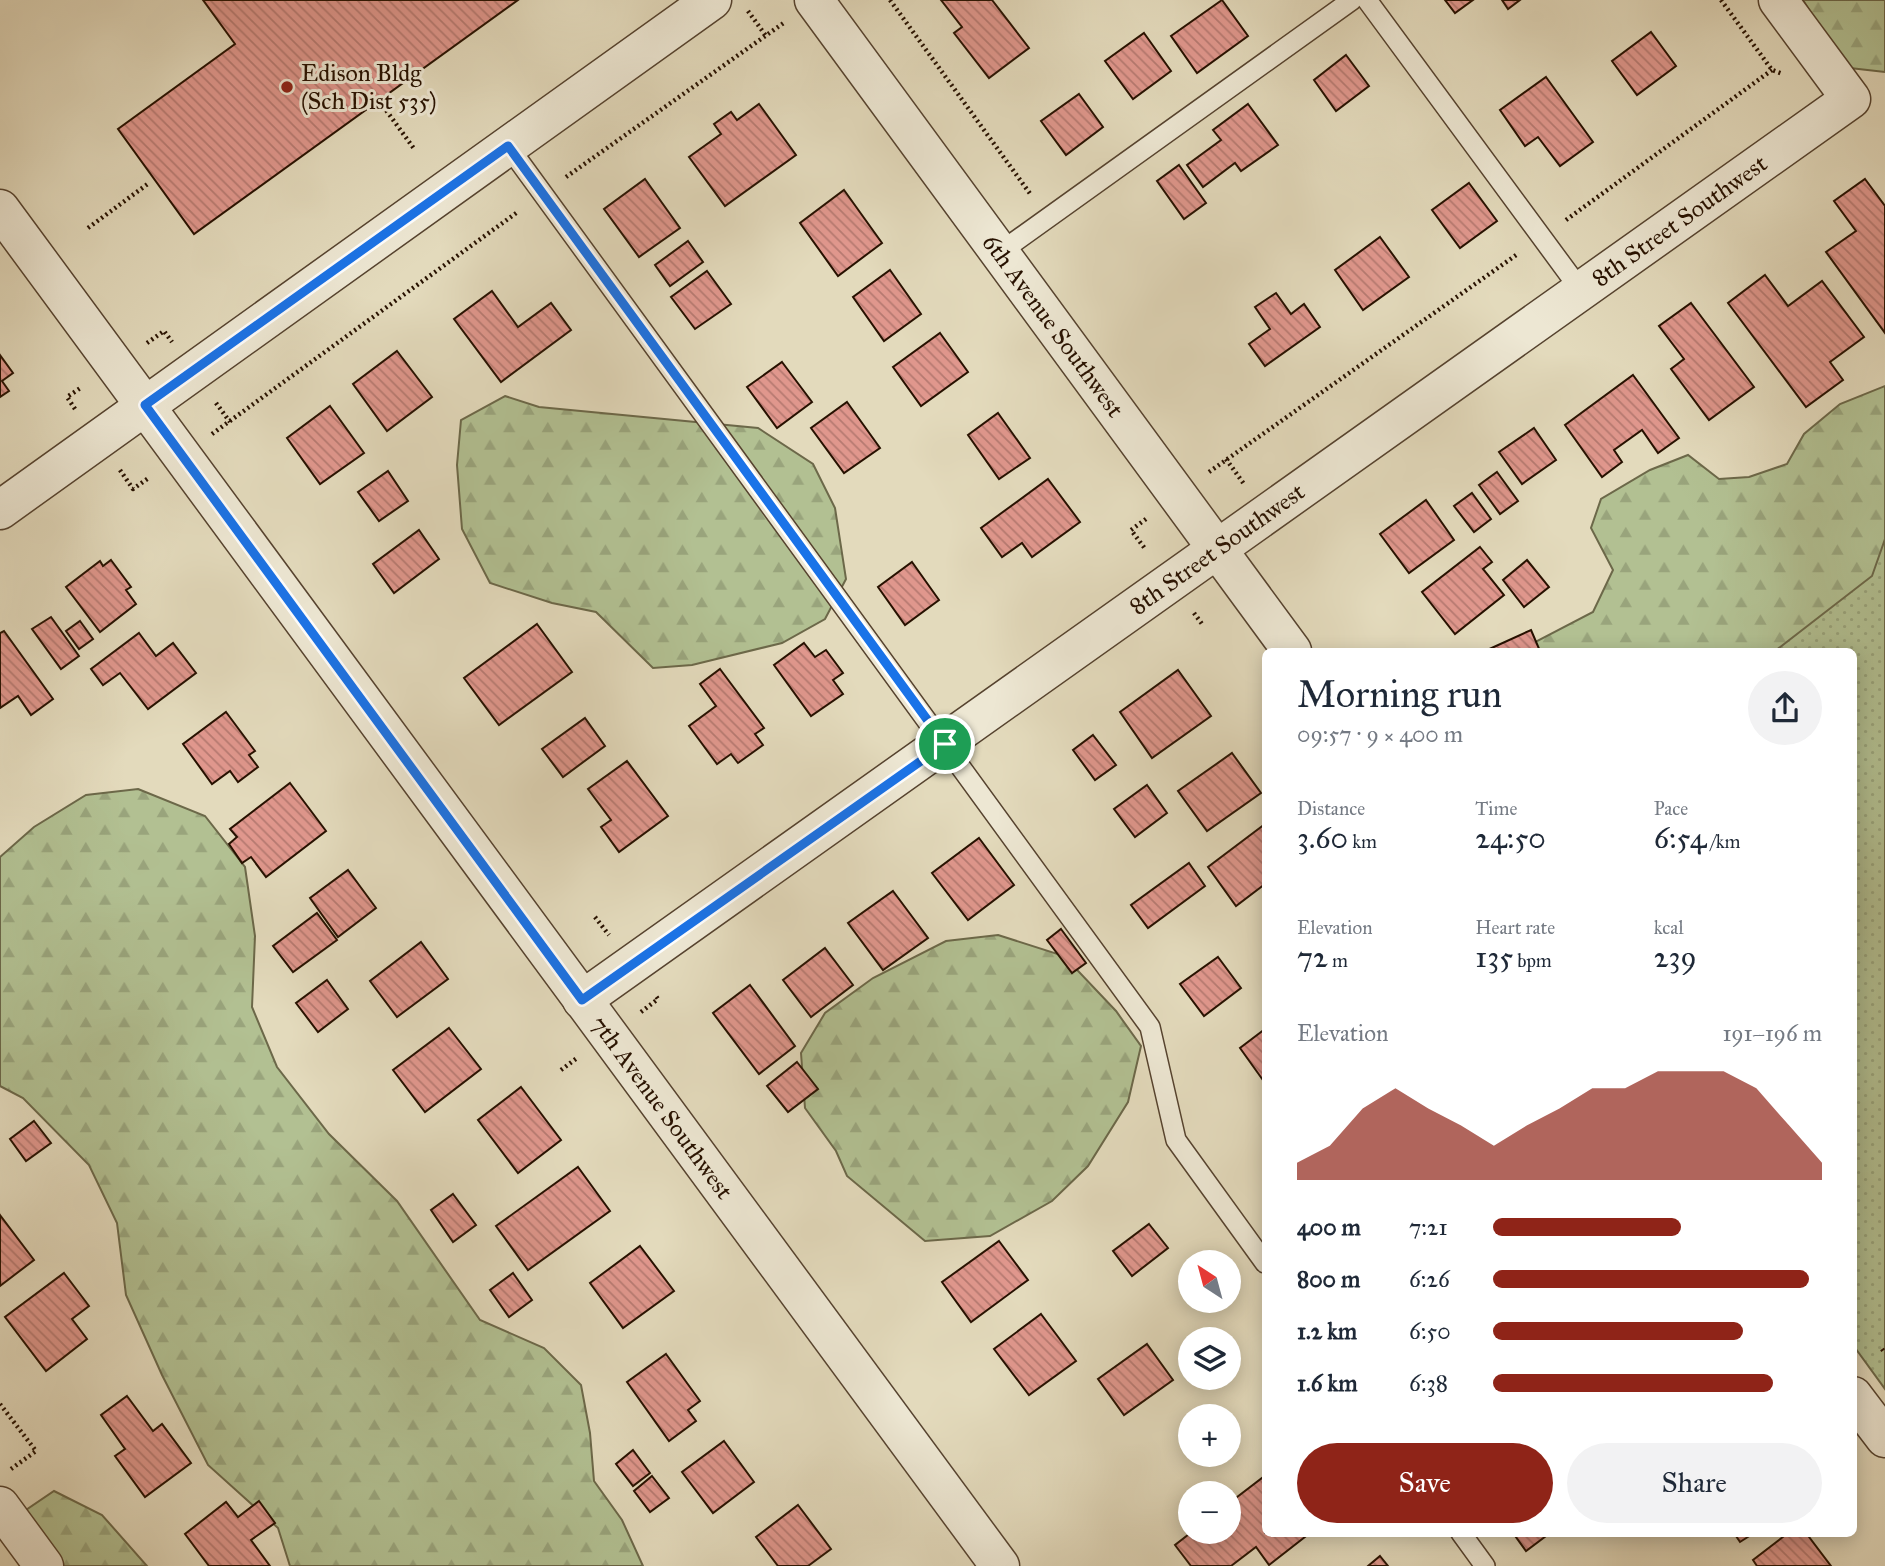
<!DOCTYPE html>
<meta charset="utf-8">
<style>
:root{--surface:#fff;--page:#f2f2f3;--text:#1f2937;--muted:#747a83;--accent:#8f2418}
body{margin:0;font-family:"IM FELL Great Primer",serif;background:var(--page);color:var(--text);height:100vh;display:flex;flex-direction:column;font-size:26px;white-space:nowrap}
*{box-sizing:border-box;margin:0}
p{font-size:23px;color:var(--muted)}
.icon{flex:none;width:38px;height:38px;fill:none;stroke:currentColor;stroke-width:2;stroke-linecap:round;stroke-linejoin:round}
.map{position:relative;flex:1;overflow:hidden}
.details{position:absolute;left:1262px;top:648px;width:595px;height:889px;display:flex;flex-direction:column;background:var(--surface);border-radius:10px;box-shadow:0 4px 18px #0003}
.details>*{flex:none}
.needle{width:46px;rotate:324deg}
.fabs{position:absolute;left:1178px;top:1250px;display:grid;gap:14px}
.fabs a{display:grid;place-items:center;width:63px;height:63px;border-radius:50%;background:var(--surface);box-shadow:0 4px 18px #0003;font-size:35px}
.pin{position:absolute;display:grid;place-items:center;width:60px;height:60px;color:#fff;margin:-30px;border:4px solid #fff;border-radius:50%;box-shadow:0 2px 7px #0007}
.round{display:grid;place-items:center;flex:none;width:74px;height:74px;border-radius:37px;background:var(--page)}
.head{display:flex;align-items:center;justify-content:space-between;height:119px;padding:0 35px}
h1{font-size:38px;font-weight:600;line-height:52px}
.metrics{display:grid;grid-template-columns:repeat(3,1fr);gap:10px;height:119px;padding:7px 35px}
.metrics div{display:grid;align-content:center}
.metrics b{font-size:30px;font-weight:600}
.metrics small{font-size:19px;font-weight:400}
.metrics p{font-size:19px}
.chart{height:196px;padding:14px 35px}
.chart p{display:flex;justify-content:space-between}
.chart svg{width:100%;height:126px;margin-top:7px;fill:var(--accent);opacity:.7}
.cta{display:flex;gap:14px;margin-top:auto;padding:14px 35px}
.cta a{flex:1;height:80px;border-radius:42px;background:var(--accent);color:#fff;font-size:28px;font-weight:600;line-height:80px;text-align:center}
.cta a+a{background:var(--page);color:var(--text)}
ul{padding:0 35px;list-style:none;font-size:23px}
li{display:grid;grid-template-columns:112px 84px 1fr;align-items:center;height:52px}
li i{height:18px;border-radius:9px;background:var(--accent)}
.map>svg:first-child{display:block}
.green{fill:url(#green-dots);stroke:#6c6849;stroke-width:2}
.forest{fill:url(#forest-firs);stroke:#6c6849;stroke-width:2}
.building{fill:url(#building-back-hatch);stroke:#271100;stroke-width:2}
.lines{fill:none;stroke-linecap:round;stroke-linejoin:round}
.service-casing{stroke:#56432f;stroke-width:22}
.minor-casing{stroke:#56432f;stroke-width:41}
.tertiary-casing{stroke:#56432f;stroke-width:41}
.path{stroke:#271100;stroke-width:4.5;stroke-dasharray:2 3.5;stroke-linecap:butt}
.service{stroke:#ede7d3;stroke-width:19}
.minor{stroke:#ede7d3;stroke-width:38}
.tertiary{stroke:#ede7d3;stroke-width:38}
.route-casing{stroke:#fff;stroke-width:14}
.route{stroke:#1a73e8;stroke-width:9}
.poi-dot{fill:#8f2418;stroke:#ede7d3;stroke-width:2.5}
.labels{text-anchor:middle;stroke-width:6;stroke-linejoin:round;paint-order:stroke}
.poi-label{font-size:24px;fill:#271100;stroke:#ede7d3;text-anchor:start}
.street-label{font-size:24px;fill:#271100;stroke:#ede7d3}
</style>
<div class="map">
<svg width="1885" height="1566" viewBox="0 0 1885 1566">
<defs>
<pattern id="green-dots" width="8" height="8" patternUnits="userSpaceOnUse" patternTransform="scale(1.75)"><rect width="8" height="8" fill="#b2c092"/><path d="M2 2h.1M6 6h.1" fill="none" stroke="#99a47c" stroke-width="1.8" stroke-linecap="round"/></pattern>
<pattern id="forest-firs" width="22" height="20" patternUnits="userSpaceOnUse" patternTransform="scale(1.75)"><rect width="22" height="20" fill="#b2c092"/><path d="M5 1l3.5 6h-7zM16 11l3.5 6h-7z" fill="#99a47c"/></pattern>
<pattern id="building-back-hatch" width="6" height="6" patternUnits="userSpaceOnUse" patternTransform="scale(1.75)"><rect width="6" height="6" fill="#e0978d"/><path d="M-1 5l2 2M0 0l6 6M5-1l2 2" fill="none" stroke="#b67a71"/></pattern>
</defs>
<rect width="100%" height="100%" fill="#e3dabc"/>
<filter id="stains"><feTurbulence type="fractalNoise" baseFrequency=".00286" numOctaves="4"/><feColorMatrix values="0 0 0 0 .2 0 0 0 0 .09 0 0 0 0 .02 0 0 0 .5 -.17"/></filter>
<radialGradient id="worn" r=".72"><stop offset=".6" stop-color="#630" stop-opacity="0"/><stop offset="1" stop-color="#630" stop-opacity=".3"/></radialGradient>
<path class="green" d="M1885,493V1389L1853,1345V651H1665Z"/>
<g class="forest">
<path d="M1803,0H1885V72L1850,68L1825,36Z"/>
<path d="M1885,386V539L1872,576L1775,651H1518L1593,612L1613,570L1591,528L1601,499L1650,470L1688,455L1719,479L1749,477L1787,464L1804,434L1840,404Z"/>
<path d="M505,396L539,407L758,428L813,464L835,508L846,579L825,619L782,643L692,665L653,668L596,612L552,603L490,583L462,529L457,465L461,420Z"/>
<path d="M138,789L205,816L245,867L255,936L252,1007L277,1067L329,1134L397,1201L480,1320L544,1348L581,1385L590,1433L594,1481L622,1520L643,1566H290L278,1528L208,1465L162,1375L126,1295L117,1223L89,1165L23,1098L0,1086V857L34,827L86,795Z"/>
<path d="M998,935L1064,956L1116,1011L1141,1046L1128,1102L1088,1166L1052,1201L990,1236L925,1241L847,1176L836,1151L805,1108L801,1053L825,1013L873,978L946,941Z"/>
<path d="M54,1491L102,1515L147,1566H28L23,1512Z"/>
</g>
<g class="building">
<path d="M203,0H518L194,234L118,129L235,44Z"/>
<path d="M941,0H992L1029,48L989,78L954,33L962,27Z"/>
<path d="M1222,0L1248,36L1197,73L1171,36Z"/>
<path d="M1445,0H1473L1455,13Z"/>
<path d="M1502,0H1520L1508,9Z"/>
<path d="M1651,32L1676,66L1637,95L1612,61Z"/>
<path d="M1144,33L1171,71L1133,99L1105,61Z"/>
<path d="M1346,55L1369,86L1336,111L1314,80Z"/>
<path d="M1546,77L1593,142L1560,166L1538,137L1525,146L1500,110Z"/>
<path d="M1079,94L1103,127L1066,155L1041,121Z"/>
<path d="M759,104L796,155L725,206L689,157L721,134L714,124L731,112L737,120Z"/>
<path d="M1248,104L1278,145L1241,171L1235,163L1203,187L1187,165L1221,140L1213,130Z"/>
<path d="M1179,165L1206,203L1184,219L1157,181Z"/>
<path d="M645,179L680,228L639,257L604,209Z"/>
<path d="M1865,179L1885,206V333L1826,252L1856,231L1834,201Z"/>
<path d="M1469,183L1497,221L1460,248L1432,210Z"/>
<path d="M844,190L882,243L838,276L800,223Z"/>
<path d="M1380,237L1409,277L1363,310L1335,270Z"/>
<path d="M688,241L703,262L670,286L655,265Z"/>
<path d="M890,270L921,314L884,341L853,297Z"/>
<path d="M707,271L731,304L695,329L671,297Z"/>
<path d="M1765,275L1788,306L1822,281L1864,337L1830,362L1843,380L1806,407L1728,303Z"/>
<path d="M492,291L518,327L551,303L571,330L501,382L454,319Z"/>
<path d="M1276,293L1291,314L1304,304L1320,327L1265,366L1249,344L1270,329L1255,307Z"/>
<path d="M1691,303L1754,387L1709,420L1671,369L1684,359L1659,326Z"/>
<path d="M940,333L968,372L921,406L893,367Z"/>
<path d="M397,351L432,397L387,431L353,384Z"/>
<path d="M0,355L13,373L2,381L9,391L0,397Z"/>
<path d="M782,362L812,402L777,428L747,387Z"/>
<path d="M1633,375L1679,438L1658,453L1642,430L1614,450L1622,462L1602,477L1565,425Z"/>
<path d="M847,402L880,448L844,473L811,428Z"/>
<path d="M330,406L364,453L320,484L287,438Z"/>
<path d="M998,413L1030,458L999,479L968,435Z"/>
<path d="M1534,428L1556,460L1522,484L1499,452Z"/>
<path d="M388,471L408,501L379,521L358,492Z"/>
<path d="M1497,472L1518,501L1500,514L1479,485Z"/>
<path d="M1048,479L1080,522L1032,557L1022,543L1002,557L981,528Z"/>
<path d="M1472,493L1491,519L1474,532L1454,506Z"/>
<path d="M1426,500L1454,540L1409,573L1380,534Z"/>
<path d="M419,530L439,559L394,593L373,564Z"/>
<path d="M1480,547L1492,562L1483,569L1504,595L1455,634L1422,592Z"/>
<path d="M111,560L131,587L126,590L136,604L100,632L66,587L100,561L103,566Z"/>
<path d="M1527,560L1549,587L1524,607L1503,580Z"/>
<path d="M912,562L939,600L905,625L878,587Z"/>
<path d="M51,617L79,656L61,669L32,629Z"/>
<path d="M80,621L93,639L79,649L66,631Z"/>
<path d="M537,624L572,672L499,725L464,678Z"/>
<path d="M1531,630L1540,651H1485Z"/>
<path d="M4,631L53,699L31,715L18,696L0,708V633Z"/>
<path d="M139,633L156,656L173,643L196,673L148,709L120,673L103,685L91,669Z"/>
<path d="M804,643L815,657L826,650L843,673L833,680L843,694L811,716L774,665Z"/>
<path d="M720,669L764,728L755,734L763,745L738,763L731,754L717,764L689,726L716,706L700,684Z"/>
<path d="M1178,670L1211,716L1152,758L1120,712Z"/>
<path d="M226,712L255,751L249,755L258,767L238,782L230,771L212,784L183,744Z"/>
<path d="M585,718L605,746L563,777L542,749Z"/>
<path d="M1093,735L1116,765L1095,780L1073,750Z"/>
<path d="M1232,753L1261,793L1207,831L1178,791Z"/>
<path d="M627,761L668,816L619,852L601,827L611,820L588,789Z"/>
<path d="M290,783L326,831L266,877L251,857L242,863L229,844L237,837L230,829Z"/>
<path d="M1147,785L1167,813L1135,837L1114,809Z"/>
<path d="M1265,824V884L1236,906L1208,867Z"/>
<path d="M979,838L1014,885L968,920L932,873Z"/>
<path d="M1189,863L1205,886L1148,928L1131,905Z"/>
<path d="M348,870L376,908L338,937L310,898Z"/>
<path d="M893,891L928,938L883,970L848,923Z"/>
<path d="M317,913L337,940L293,972L273,946Z"/>
<path d="M1061,929L1086,963L1072,973L1047,940Z"/>
<path d="M421,942L448,979L397,1017L370,981Z"/>
<path d="M825,948L853,985L811,1017L783,980Z"/>
<path d="M1218,957L1241,988L1204,1016L1180,984Z"/>
<path d="M327,980L348,1009L318,1032L296,1003Z"/>
<path d="M750,985L795,1046L759,1074L713,1013Z"/>
<path d="M449,1028L481,1069L425,1112L393,1070Z"/>
<path d="M1265,1029V1083L1240,1048Z"/>
<path d="M797,1062L818,1089L788,1112L767,1086Z"/>
<path d="M521,1087L561,1140L518,1173L478,1120Z"/>
<path d="M34,1121L51,1143L26,1161L10,1139Z"/>
<path d="M578,1167L610,1211L528,1270L496,1226Z"/>
<path d="M453,1194L476,1225L453,1242L431,1210Z"/>
<path d="M0,1215L34,1260L0,1286Z"/>
<path d="M1149,1224L1168,1248L1132,1276L1113,1251Z"/>
<path d="M999,1241L1028,1280L971,1322L942,1282Z"/>
<path d="M640,1246L674,1291L623,1328L590,1283Z"/>
<path d="M64,1273L89,1306L72,1319L87,1339L46,1371L5,1317Z"/>
<path d="M513,1273L532,1300L509,1317L490,1290Z"/>
<path d="M1041,1314L1076,1361L1029,1395L994,1349Z"/>
<path d="M1147,1344L1173,1380L1124,1415L1098,1379Z"/>
<path d="M666,1354L700,1401L688,1410L696,1421L669,1441L627,1382Z"/>
<path d="M127,1396L153,1431L162,1424L191,1463L145,1497L115,1456L125,1449L101,1415Z"/>
<path d="M724,1441L754,1482L713,1513L682,1472Z"/>
<path d="M633,1450L650,1473L633,1486L616,1464Z"/>
<path d="M652,1476L669,1498L650,1512L634,1491Z"/>
<path d="M1262,1478L1265,1482V1533H1310L1269,1565L1256,1547L1231,1566H1191L1175,1545L1193,1531H1228V1504Z"/>
<path d="M259,1501L275,1523L251,1540L270,1566H209L185,1534L226,1502L238,1517Z"/>
<path d="M798,1505L831,1549L808,1566H778L756,1537Z"/>
<path d="M1513,1533H1550L1526,1551Z"/>
<path d="M1734,1533H1754L1740,1542Z"/>
<path d="M1788,1533H1806L1831,1566H1757L1753,1560Z"/>
<path d="M1380,1556L1388,1566H1368Z"/>
</g>
<g class="lines">
<defs>
<g id="service">
<path d="M1367,0L1582,292"/>
<path d="M508,146L1150,1027L1176,1140L1265,1263"/>
<path d="M999,253L1352,0"/>
<path d="M1461,1533L1485,1566"/>
</g>
<g id="minor">
<path id="s1" d="M0,209L1000,1566"/>
<path d="M0,510L712,0"/>
<path id="s2" d="M582,1000L1851,99L1778,0"/>
<path d="M0,1506L44,1566"/>
</g>
<g id="tertiary">
<path id="s3" d="M814,0L1292,651"/>
<path d="M1853,1396L1885,1438"/>
</g>
</defs>
<use href="#service" class="service-casing"/>
<use href="#minor" class="minor-casing"/>
<use href="#tertiary" class="tertiary-casing"/>
<g class="path">
<path d="M890,0L1031,195"/>
<path d="M1721,0L1772,70L1783,74"/>
<path d="M748,11L766,36"/>
<path d="M383,106L415,150"/>
<path d="M566,177L785,22"/>
<path d="M1566,220L1772,70"/>
<path d="M88,228L149,183"/>
<path d="M147,343L164,331L172,342"/>
<path d="M216,403L230,422"/>
<path d="M75,409L67,397L82,387"/>
<path d="M212,434L519,211"/>
<path d="M1226,459L1244,484"/>
<path d="M120,470L133,489L150,477"/>
<path d="M1209,472L1519,253"/>
<path d="M1146,519L1131,530L1146,550"/>
<path d="M1194,613L1202,624"/>
<path d="M595,917L609,935"/>
<path d="M641,1012L658,999L655,995"/>
<path d="M561,1070L577,1058"/>
<path d="M1882,1349L1885,1353"/>
<path d="M0,1404L36,1451L11,1469"/>
</g>
<use href="#service" class="service"/>
<use href="#minor" class="minor"/>
<use href="#tertiary" class="tertiary"/>
</g>
<g class="lines">
<defs>
<path id="route" d="M508,146L945,744L582,1000L145,405Z"/>
</defs>
<use href="#route" class="route-casing"/>
<use href="#route" class="route"/>
</g>
<circle class="poi-dot" cx="287" cy="87" r="7"/>
<g class="labels">
<g class="poi-label">
<text x="301" y="81">Edison Bldg<tspan x="301" dy="28">(Sch Dist 535)</tspan></text>
</g>
<g class="street-label">
<text dy="8" stroke="none"><textPath href="#s2" startOffset="1346">8th Street Southwest</textPath></text>
<text dy="8" stroke="none"><textPath href="#s3" startOffset="404">6th Avenue Southwest</textPath></text>
<text dy="8" stroke="none"><textPath href="#s2" startOffset="779">8th Street Southwest</textPath></text>
<text dy="8" stroke="none"><textPath href="#s1" startOffset="1116">7th Avenue Southwest</textPath></text>
</g>
</g>
<rect width="100%" height="100%" filter="url(#stains)"/>
<rect width="100%" height="100%" fill="url(#worn)"/>
</svg>
<div class="fabs">
<a><svg class="needle" viewBox="-14 -14 28 28"><path d="M0-13l5 13h-10z" fill="#e53935"/><path d="M0 13l5-13h-10z" fill="#747a83"/></svg></a>
<a><svg class="icon" aria-label="layers" viewBox="0 0 24 24"><path d="M12 4l9 5-9 5-9-5zM3 14l9 5 9-5"/></svg></a>
<a>+</a>
<a>−</a>
</div>
<div class="pin" style="left:945px;top:744px;background:#1e9e55"><svg class="icon" aria-label="arrive" viewBox="0 0 24 24"><path d="M6 21V4h12l-3 4 3 4H6"/></svg></div>
<section class="details">
<div class="head"><div><h1>Morning run</h1><p>09:57 · 9 × 400 m</p></div><a class="round"><svg class="icon" aria-label="share" viewBox="0 0 24 24"><path d="M12 15V3M7 8l5-5 5 5M5 13v7h14v-7"/></svg></a></div>
<div class="metrics">
<div><p>Distance</p><b>3.60<small> km</small></b></div>
<div><p>Time</p><b>24:50</b></div>
<div><p>Pace</p><b>6:54<small> /km</small></b></div>
</div>
<div class="metrics">
<div><p>Elevation</p><b>72<small> m</small></b></div>
<div><p>Heart rate</p><b>135<small> bpm</small></b></div>
<div><p>kcal</p><b>239</b></div>
</div>
<div class="chart"><p><span>Elevation</span>191–196 m</p>
<svg viewBox="0 0 160 44" preserveAspectRatio="none"><path d="M0 44V38L10 32L20 19L30 12L40 19L50 25L60 32L70 25L80 19L90 12L100 12L110 6L120 6L130 6L140 12L150 25L160 38V44z"/></svg>
</div>
<ul>
<li><b>400 m</b>7:21<i style="width:57%"></i></li>
<li><b>800 m</b>6:26<i style="width:96%"></i></li>
<li><b>1.2 km</b>6:50<i style="width:76%"></i></li>
<li><b>1.6 km</b>6:38<i style="width:85%"></i></li>
</ul>
<div class="cta"><a>Save</a><a>Share</a></div>
</section>
</div>
